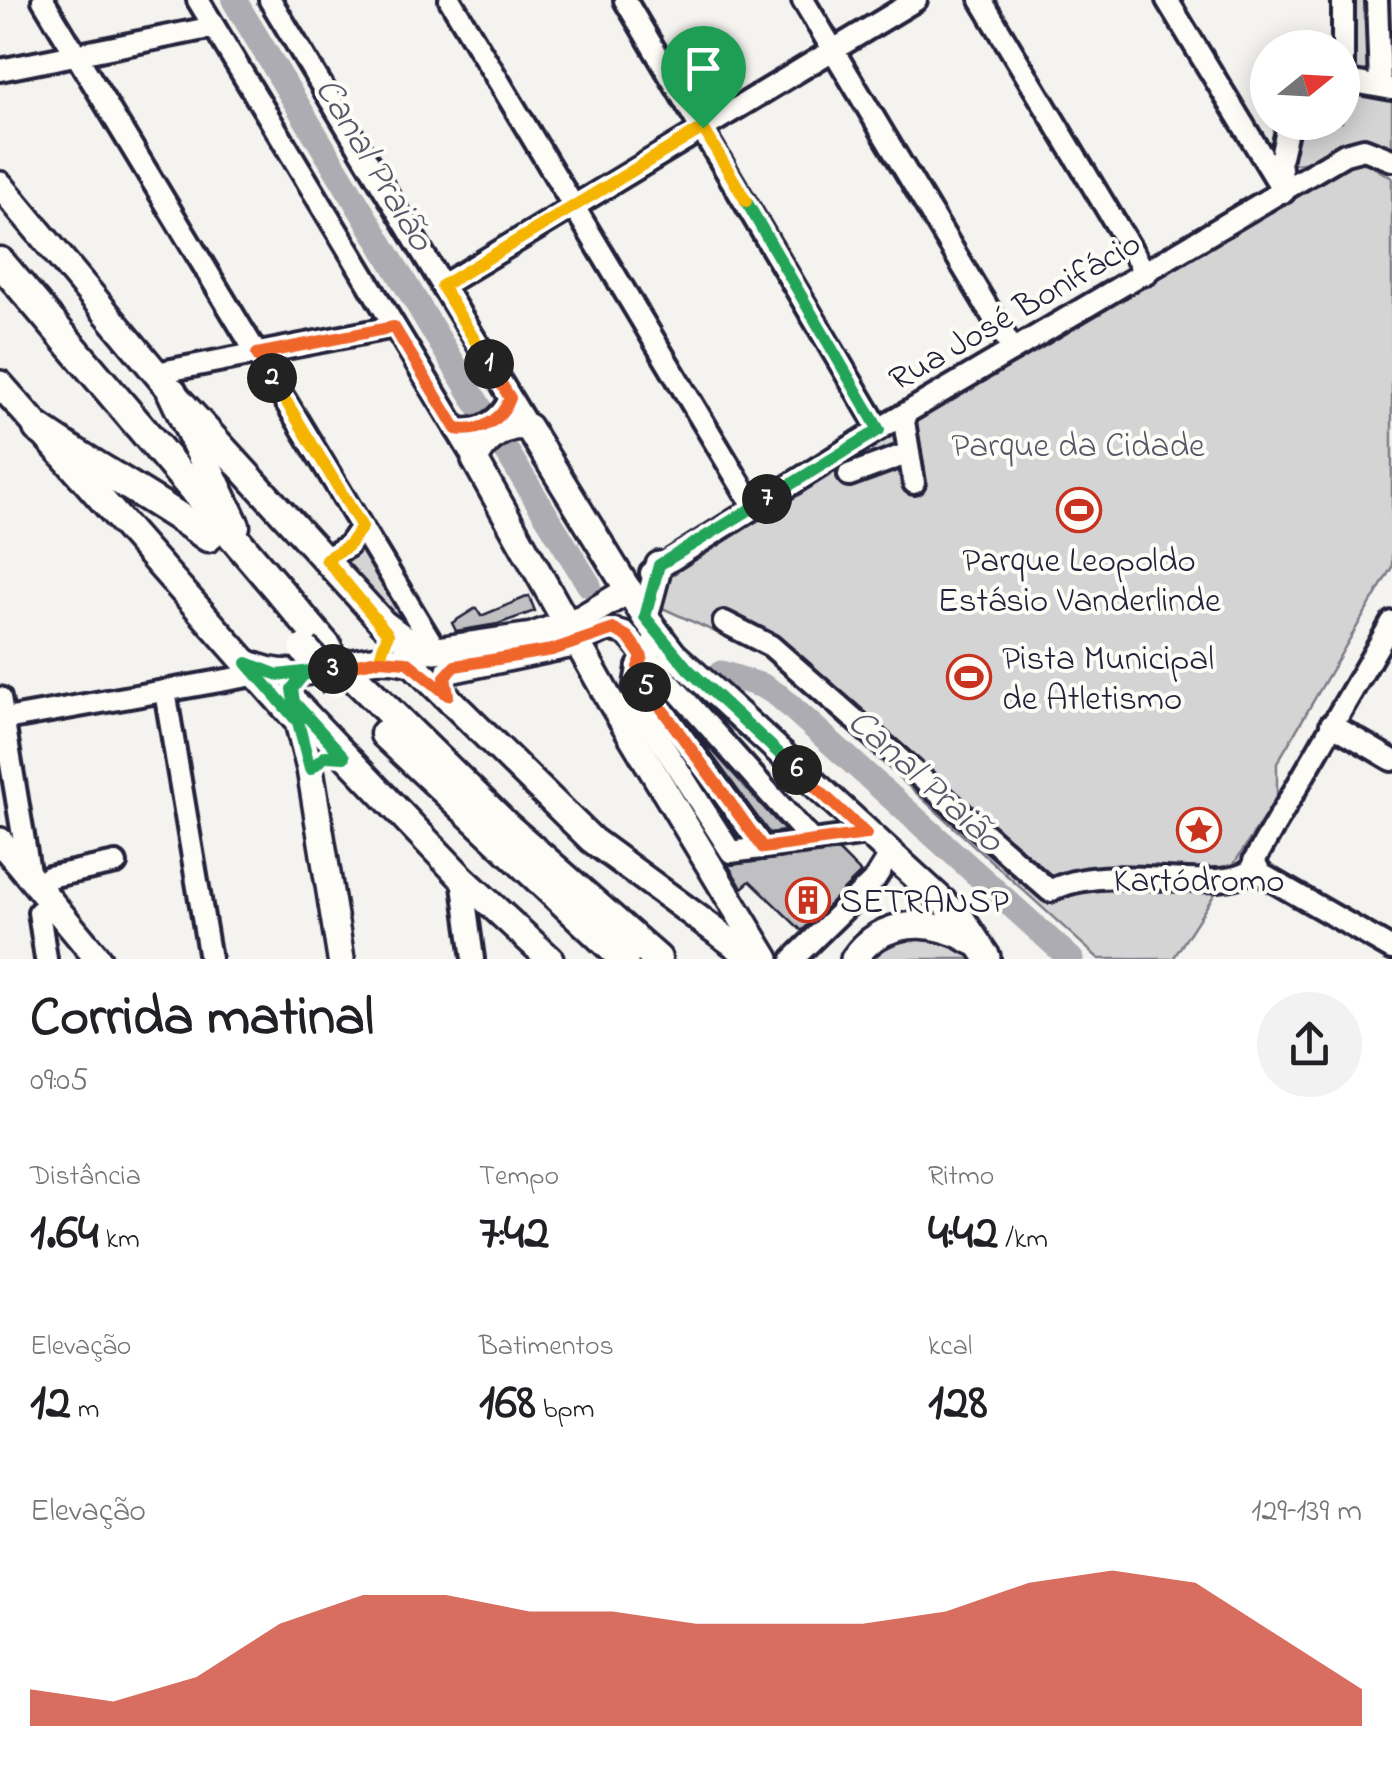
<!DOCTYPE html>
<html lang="pt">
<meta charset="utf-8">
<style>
:root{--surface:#fff;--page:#f2f2f2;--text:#202124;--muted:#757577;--accent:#c8321e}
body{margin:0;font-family:"Indie Flower",sans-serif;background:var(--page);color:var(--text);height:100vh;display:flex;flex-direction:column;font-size:38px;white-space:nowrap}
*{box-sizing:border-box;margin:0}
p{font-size:32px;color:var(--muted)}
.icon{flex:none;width:55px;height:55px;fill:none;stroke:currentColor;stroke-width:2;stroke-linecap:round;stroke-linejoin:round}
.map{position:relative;height:959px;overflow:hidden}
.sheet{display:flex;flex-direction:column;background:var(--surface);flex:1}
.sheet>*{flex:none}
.needle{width:65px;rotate:72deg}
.tools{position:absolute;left:1250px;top:30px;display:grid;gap:20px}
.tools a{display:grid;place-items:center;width:110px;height:110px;border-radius:50%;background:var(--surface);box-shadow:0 5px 25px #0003;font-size:50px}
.pin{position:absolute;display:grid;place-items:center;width:85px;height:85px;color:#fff;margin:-102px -42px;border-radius:50% 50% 50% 0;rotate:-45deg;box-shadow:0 0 10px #0007}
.pin .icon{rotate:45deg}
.km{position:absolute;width:50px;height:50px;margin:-25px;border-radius:50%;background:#222;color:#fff;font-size:28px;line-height:50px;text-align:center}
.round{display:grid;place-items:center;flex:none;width:105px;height:105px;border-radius:52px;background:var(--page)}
.head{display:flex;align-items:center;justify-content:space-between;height:170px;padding:0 30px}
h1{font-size:55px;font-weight:700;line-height:75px}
.figures{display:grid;grid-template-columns:repeat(3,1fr);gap:15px;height:170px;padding:10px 30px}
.figures div{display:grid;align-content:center}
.figures b{font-size:50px;font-weight:700}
.figures small{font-size:28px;font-weight:400}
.figures p{font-size:28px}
.chart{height:280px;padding:20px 30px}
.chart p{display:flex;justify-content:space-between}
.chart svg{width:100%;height:180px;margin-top:10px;fill:var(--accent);opacity:.7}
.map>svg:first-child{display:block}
.green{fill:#d5d4d5;stroke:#7c7b88;stroke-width:2.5}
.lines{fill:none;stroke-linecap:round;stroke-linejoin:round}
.river{stroke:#acacb2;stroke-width:25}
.building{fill:#c0bfc2;stroke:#22223b;stroke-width:2.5}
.minor-casing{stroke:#22223b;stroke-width:28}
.major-casing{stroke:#22223b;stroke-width:32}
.highway-casing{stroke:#22223b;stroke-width:35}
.minor{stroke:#fdfcf7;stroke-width:20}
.major{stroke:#fdfcf7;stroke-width:25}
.highway{stroke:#fdfcf7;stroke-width:28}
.highway-bridge-casing{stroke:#22223b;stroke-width:35;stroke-linecap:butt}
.highway-bridge{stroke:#fdfcf7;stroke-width:28}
.split-1-casing{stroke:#fff;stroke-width:20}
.split-2-casing{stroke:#fff;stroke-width:20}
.split-3-casing{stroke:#fff;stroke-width:20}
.split-4-casing{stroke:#fff;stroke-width:20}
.split-5-casing{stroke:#fff;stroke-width:20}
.split-6-casing{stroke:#fff;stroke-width:20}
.split-7-casing{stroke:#fff;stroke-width:20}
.split-8-casing{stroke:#fff;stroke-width:20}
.split-9-casing{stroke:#fff;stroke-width:20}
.split-1{stroke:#f5b400;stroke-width:12}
.split-2{stroke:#f0652b;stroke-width:12}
.split-3{stroke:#f5b400;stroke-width:12}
.split-4{stroke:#22a559;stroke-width:12}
.split-5{stroke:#f0652b;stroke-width:12}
.split-6{stroke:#f0652b;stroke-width:12}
.split-7{stroke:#22a559;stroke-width:12}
.split-8{stroke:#22a559;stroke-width:12}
.split-9{stroke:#f5b400;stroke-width:12}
.labels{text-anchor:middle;stroke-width:8;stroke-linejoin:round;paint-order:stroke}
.street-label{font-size:35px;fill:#22223b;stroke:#fdfcf7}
.park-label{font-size:35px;fill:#585769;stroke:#fdfcf7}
.poi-label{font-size:35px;fill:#22223b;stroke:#fdfcf7}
.water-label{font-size:38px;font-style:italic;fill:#59596b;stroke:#fdfcf7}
</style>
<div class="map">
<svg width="1392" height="959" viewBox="0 0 1392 959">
<rect width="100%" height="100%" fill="#f4f3ef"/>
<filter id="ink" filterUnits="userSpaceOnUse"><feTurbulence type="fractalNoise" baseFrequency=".01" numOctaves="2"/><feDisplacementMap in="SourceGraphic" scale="20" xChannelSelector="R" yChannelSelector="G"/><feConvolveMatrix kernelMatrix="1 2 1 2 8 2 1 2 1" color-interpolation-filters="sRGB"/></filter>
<g filter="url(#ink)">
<g class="green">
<path d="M1350,0H1374L1368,71H1358L1351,63Z"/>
<path d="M1343,87L1392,97V154L1356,139L1312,162L1295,164L1287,157L1293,123L1342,122Z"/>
<path d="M1352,163H1366L1392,178V567L1277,763V797L1173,959H1099L762,653L658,606L671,569L856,454Z"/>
<path d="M360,546L409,623L411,628L404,632L346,569L343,560Z"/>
<path d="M898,935L945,936L978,959H864Z"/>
</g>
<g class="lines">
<g class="river">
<path d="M234,0L485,416"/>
<path d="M501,442L589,585"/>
<path d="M721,673L763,686L779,696L1071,959"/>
</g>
</g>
<g class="building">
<path d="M529,596L535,611L498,624L456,631L452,623L476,608L481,616Z"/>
<path d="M693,729L785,831L769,833Z"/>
<path d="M839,851L861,873L802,931L750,881L742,888L728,865Z"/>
</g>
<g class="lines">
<defs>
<g id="minor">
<path d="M43,0L436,650"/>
<path d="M198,0L475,460"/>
<path d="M270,0L528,427"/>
<path d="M450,0L754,507"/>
<path d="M625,0L879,429"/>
<path d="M803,0L1013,350"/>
<path d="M981,0L1146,274"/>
<path d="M1167,0L1284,192"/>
<path d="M1343,0V80L1392,89"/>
<path d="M1377,0L1380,83"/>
<path d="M0,70L214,27"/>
<path d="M1283,185L1280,161L1289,122"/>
<path d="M442,286L916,0"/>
<path d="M156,373L394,327"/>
<path d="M903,415L914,483"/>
<path d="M456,429C479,433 502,421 510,399"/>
<path d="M849,475L909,453"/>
<path d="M325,559L348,546L361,527"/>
<path d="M651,573L879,429L1345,154L1364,149L1392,160"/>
<path d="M724,622L771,646L1050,891C1110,858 1220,899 1254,868"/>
<path d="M1392,622L1254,861L1261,874L1392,949"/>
<path d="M657,635L638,667L633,698L731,852L866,834"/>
<path d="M578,643L608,629L625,633L812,841"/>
<path d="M638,667L648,691L763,848"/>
<path d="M165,691L210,959"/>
<path d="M0,698L30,877"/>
<path d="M0,720L254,675"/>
<path d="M1331,724L1392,760"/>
<path d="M462,878L473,959"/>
<path d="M39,888L49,877L116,863"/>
<path d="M39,912L46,959"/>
<path d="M793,959L875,879L890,855"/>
</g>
<g id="major">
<path d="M0,185L172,392L383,623L417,648L436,650L532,636L582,618L629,590"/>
<path d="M0,384L298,722L310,769L341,959"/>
<path d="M645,617L659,565"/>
<path d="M247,663C308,692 357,645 413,664L592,840L754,959"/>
<path d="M450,670L578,643"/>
<path d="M296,704L462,878L550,959"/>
<path d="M0,841L98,959"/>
<path d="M766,959L608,697L475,460C484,440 505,423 528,427L645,617L673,654L961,918L987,957"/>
<path d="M854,959C882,918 933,917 973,942"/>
</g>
<g id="highway">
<path d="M0,262L327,647"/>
<path d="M172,392L235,526"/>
<path d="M38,428C93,467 153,497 208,537"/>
<path d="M353,676L508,828L657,959"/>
<path d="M385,734L624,959"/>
</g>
</defs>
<use href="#minor" class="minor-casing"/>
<use href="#major" class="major-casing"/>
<use href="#highway" class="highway-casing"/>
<use href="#minor" class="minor"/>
<use href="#major" class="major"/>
<use href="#highway" class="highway"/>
<defs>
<path id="highway-bridge" d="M304,649L335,683"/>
</defs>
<use href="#highway-bridge" class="highway-bridge-casing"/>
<use href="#highway-bridge" class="highway-bridge"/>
</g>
</g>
<g class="lines" filter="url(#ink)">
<defs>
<path id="split-1" d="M489,364L442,286L703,128"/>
<path id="split-2" d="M272,378L257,354L394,327L456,429C479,433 502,421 510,398L489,364"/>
<path id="split-3" d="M272,378L362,527L348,546L326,559L388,634L379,660L333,669"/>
<path id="split-4" d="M333,669L303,675L292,689L294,702L344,757L326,756L310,769L298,722L247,663L278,675L337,668"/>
<path id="split-5" d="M337,668L379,660L407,662L448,695L445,677L455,666L552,650L614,629L628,637L642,657L638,667L646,687"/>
<path id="split-6" d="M646,687L763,848L866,834L797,770"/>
<path id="split-7" d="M767,499L659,565L645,617L688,669L797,770"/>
<path id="split-8" d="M746,201L879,430L767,499"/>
<path id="split-9" d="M703,128L746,201"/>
</defs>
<use href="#split-1" class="split-1-casing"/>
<use href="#split-2" class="split-2-casing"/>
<use href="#split-3" class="split-3-casing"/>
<use href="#split-4" class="split-4-casing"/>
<use href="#split-5" class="split-5-casing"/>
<use href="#split-6" class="split-6-casing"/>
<use href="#split-7" class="split-7-casing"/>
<use href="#split-8" class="split-8-casing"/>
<use href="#split-9" class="split-9-casing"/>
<use href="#split-1" class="split-1"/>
<use href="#split-2" class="split-2"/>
<use href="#split-3" class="split-3"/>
<use href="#split-4" class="split-4"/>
<use href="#split-5" class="split-5"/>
<use href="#split-6" class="split-6"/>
<use href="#split-7" class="split-7"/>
<use href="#split-8" class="split-8"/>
<use href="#split-9" class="split-9"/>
</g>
<defs>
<symbol id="stadium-ring" viewBox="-11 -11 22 22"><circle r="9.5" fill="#fdfcf7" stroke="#c8321e" stroke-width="1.5"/><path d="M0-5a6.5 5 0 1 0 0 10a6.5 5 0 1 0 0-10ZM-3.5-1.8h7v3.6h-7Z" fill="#c8321e"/></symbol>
<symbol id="sight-ring" viewBox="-11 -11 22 22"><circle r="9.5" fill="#fdfcf7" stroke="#c8321e" stroke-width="1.5"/><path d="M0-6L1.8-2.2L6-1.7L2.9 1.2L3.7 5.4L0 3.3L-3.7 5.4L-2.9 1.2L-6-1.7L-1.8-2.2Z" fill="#c8321e"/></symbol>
<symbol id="building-ring" viewBox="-11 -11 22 22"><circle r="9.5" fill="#fdfcf7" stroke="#c8321e" stroke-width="1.5"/><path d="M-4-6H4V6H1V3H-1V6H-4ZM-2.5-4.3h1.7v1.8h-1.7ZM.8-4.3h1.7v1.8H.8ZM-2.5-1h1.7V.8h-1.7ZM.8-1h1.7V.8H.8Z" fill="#c8321e"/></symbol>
</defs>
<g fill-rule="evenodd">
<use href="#stadium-ring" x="1054" y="485" width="50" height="50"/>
<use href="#stadium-ring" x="944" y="652" width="50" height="50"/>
<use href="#sight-ring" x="1174" y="805" width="50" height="50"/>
<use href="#building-ring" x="783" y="875" width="50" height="50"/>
</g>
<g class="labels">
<g class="street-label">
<text transform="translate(1014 310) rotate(-30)" y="12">Rua José Bonifácio</text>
</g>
<g class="park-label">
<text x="1078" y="456">Parque da Cidade</text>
</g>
<g class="poi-label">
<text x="1079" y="571">Parque Leopoldo<tspan x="1079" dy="40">Estásio Vanderlinde</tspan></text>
<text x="1002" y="669" text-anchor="start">Pista Municipal<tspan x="1002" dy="40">de Atletismo</tspan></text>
<text x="1199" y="891">Kartódromo</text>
<text x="840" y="912" text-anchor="start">SETRANSP</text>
</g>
<g class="water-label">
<text transform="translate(376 163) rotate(59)" y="13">Canal Praião</text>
<text transform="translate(927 779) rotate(42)" y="13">Canal Praião</text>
</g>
</g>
</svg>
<div class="tools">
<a><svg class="needle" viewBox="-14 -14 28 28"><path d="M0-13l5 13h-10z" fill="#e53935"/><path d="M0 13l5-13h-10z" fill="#757577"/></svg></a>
</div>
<div class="pin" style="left:703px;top:128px;background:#1e9e55"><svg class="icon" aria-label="arrive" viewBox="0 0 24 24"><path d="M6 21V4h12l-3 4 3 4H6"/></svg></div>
<b class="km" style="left:489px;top:364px">1</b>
<b class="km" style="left:272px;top:378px">2</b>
<b class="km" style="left:333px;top:669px">3</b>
<b class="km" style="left:646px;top:687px">5</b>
<b class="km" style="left:797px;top:770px">6</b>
<b class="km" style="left:767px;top:499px">7</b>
</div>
<section class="sheet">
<div class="head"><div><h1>Corrida matinal</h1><p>09:05</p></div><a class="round"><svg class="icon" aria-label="share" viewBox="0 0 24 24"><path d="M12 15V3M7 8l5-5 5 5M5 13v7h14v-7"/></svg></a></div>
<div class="figures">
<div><p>Distância</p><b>1.64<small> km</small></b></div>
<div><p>Tempo</p><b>7:42</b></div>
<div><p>Ritmo</p><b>4:42<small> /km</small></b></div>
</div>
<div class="figures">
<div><p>Elevação</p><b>12<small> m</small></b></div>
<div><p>Batimentos</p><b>168<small> bpm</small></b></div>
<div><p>kcal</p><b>128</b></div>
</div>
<div class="chart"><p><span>Elevação</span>129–139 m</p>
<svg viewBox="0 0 160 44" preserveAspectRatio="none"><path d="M0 44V35L10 38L20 32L30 19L40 12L50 12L60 16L70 16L80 19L90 19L100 19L110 16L120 9L130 6L140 9L150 22L160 35V44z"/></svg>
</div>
</section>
